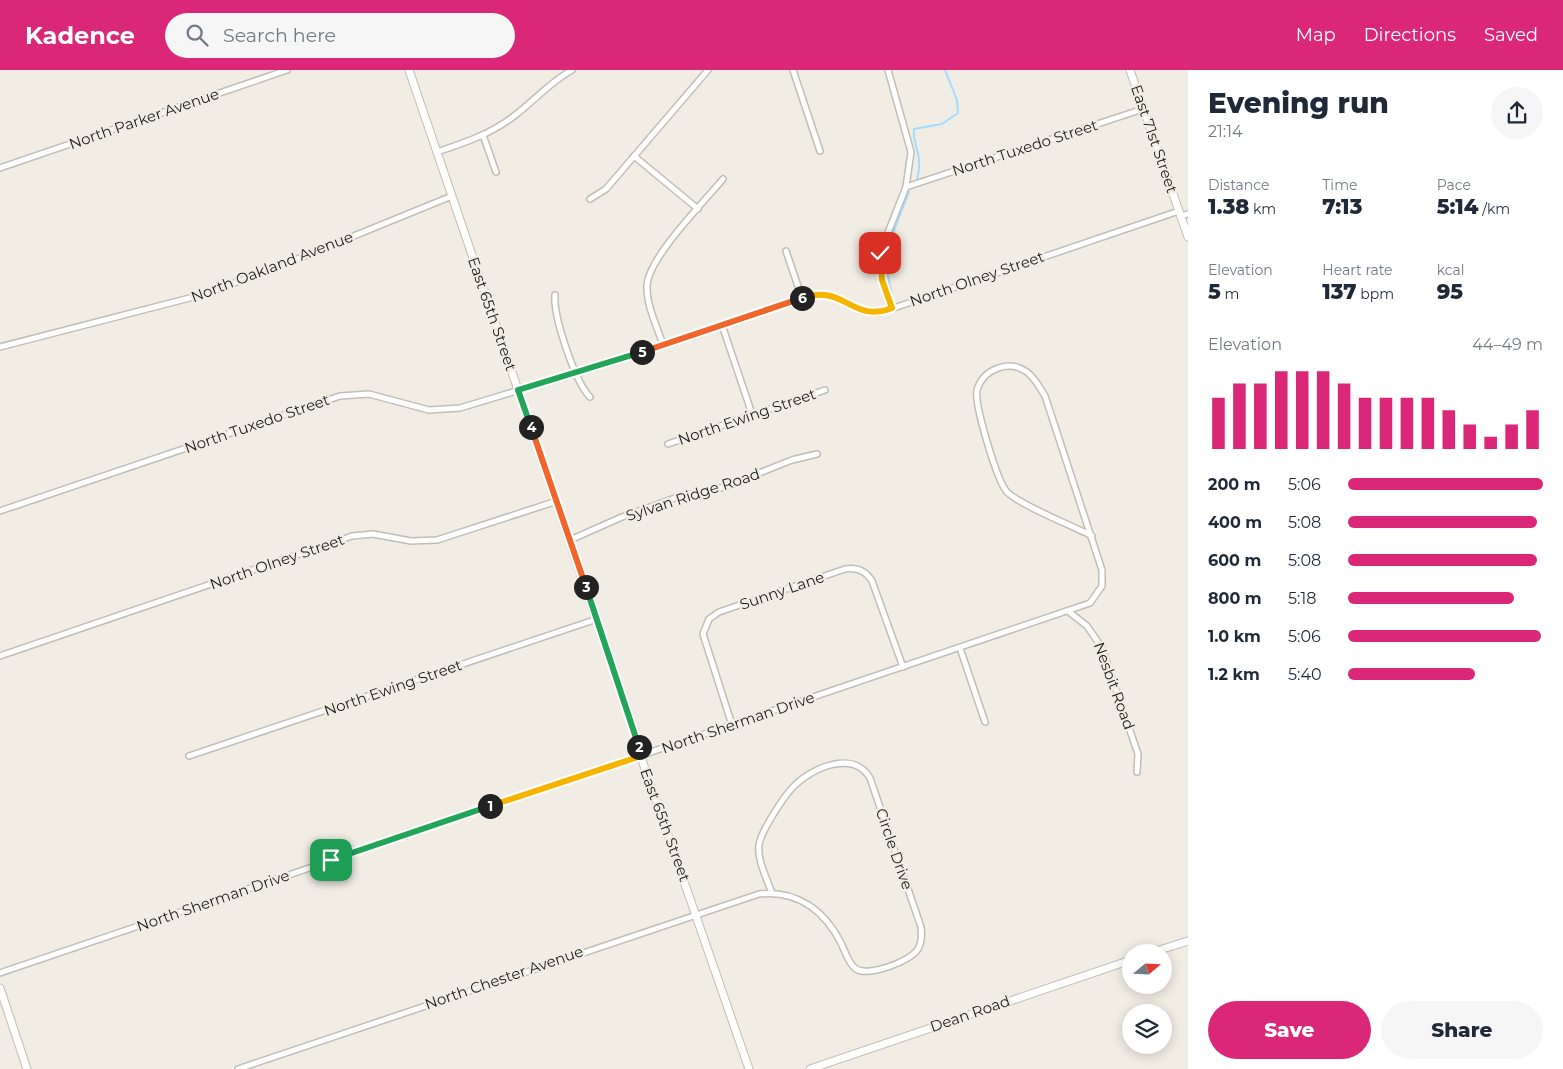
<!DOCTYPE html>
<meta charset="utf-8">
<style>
:root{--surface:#fff;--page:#f6f6f7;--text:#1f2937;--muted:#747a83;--accent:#db2777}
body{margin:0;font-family:Montserrat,sans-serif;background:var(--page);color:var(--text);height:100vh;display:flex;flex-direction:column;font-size:19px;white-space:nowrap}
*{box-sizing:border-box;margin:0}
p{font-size:16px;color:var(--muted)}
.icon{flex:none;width:28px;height:28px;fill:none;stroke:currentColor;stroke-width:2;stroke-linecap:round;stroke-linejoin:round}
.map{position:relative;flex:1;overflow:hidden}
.drawer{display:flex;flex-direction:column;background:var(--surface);width:375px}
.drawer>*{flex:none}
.needle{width:32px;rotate:71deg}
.tools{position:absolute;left:1122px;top:874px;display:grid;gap:10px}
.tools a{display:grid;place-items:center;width:50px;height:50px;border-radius:50%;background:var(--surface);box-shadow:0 2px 12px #0003;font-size:25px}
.pin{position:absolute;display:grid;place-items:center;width:42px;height:42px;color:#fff;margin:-21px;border-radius:10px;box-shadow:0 2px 8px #0006}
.km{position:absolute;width:25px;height:25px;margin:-12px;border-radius:50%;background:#222;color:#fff;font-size:14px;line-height:25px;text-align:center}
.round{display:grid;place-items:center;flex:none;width:52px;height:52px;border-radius:26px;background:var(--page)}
.summary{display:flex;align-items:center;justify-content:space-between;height:85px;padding:0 20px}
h1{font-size:28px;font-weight:800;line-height:38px}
.figures{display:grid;grid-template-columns:repeat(3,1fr);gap:8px;height:85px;padding:5px 20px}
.figures div{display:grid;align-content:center}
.figures b{font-size:21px;font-weight:800}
.figures small{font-size:14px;font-weight:400}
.figures p{font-size:14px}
.chart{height:140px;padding:10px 20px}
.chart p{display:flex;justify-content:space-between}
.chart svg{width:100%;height:90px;margin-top:5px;stroke:var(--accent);stroke-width:6}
.primary-button{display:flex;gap:10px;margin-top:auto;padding:10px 20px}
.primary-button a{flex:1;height:58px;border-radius:30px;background:var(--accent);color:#fff;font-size:20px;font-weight:800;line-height:58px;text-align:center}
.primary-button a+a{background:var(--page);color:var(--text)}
ul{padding:0 20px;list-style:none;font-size:16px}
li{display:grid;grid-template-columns:80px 60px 1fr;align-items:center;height:38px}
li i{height:12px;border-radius:6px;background:var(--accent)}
header{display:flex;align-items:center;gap:30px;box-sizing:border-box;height:70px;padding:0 25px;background:var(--accent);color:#fff}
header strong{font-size:24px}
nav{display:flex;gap:28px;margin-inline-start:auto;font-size:18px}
.search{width:350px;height:45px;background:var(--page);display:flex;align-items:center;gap:12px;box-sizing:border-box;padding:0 18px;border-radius:28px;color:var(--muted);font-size:19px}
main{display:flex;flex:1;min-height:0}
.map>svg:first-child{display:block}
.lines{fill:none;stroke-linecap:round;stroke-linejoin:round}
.stream{stroke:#a4dbff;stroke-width:2}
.street-casing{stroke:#c1beb6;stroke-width:8}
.secondary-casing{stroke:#c1beb6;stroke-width:9}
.street{stroke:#fff;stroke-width:5}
.secondary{stroke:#fff;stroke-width:7}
.split-1-casing{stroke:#fff;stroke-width:10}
.split-2-casing{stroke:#fff;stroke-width:10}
.split-3-casing{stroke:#fff;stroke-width:10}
.split-4-casing{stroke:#fff;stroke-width:10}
.split-5-casing{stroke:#fff;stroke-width:10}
.split-6-casing{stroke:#fff;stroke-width:10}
.split-7-casing{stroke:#fff;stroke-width:10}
.split-1{stroke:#22a559;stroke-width:6}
.split-2{stroke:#f5b400;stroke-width:6}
.split-3{stroke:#22a559;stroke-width:6}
.split-4{stroke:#f0652b;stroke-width:6}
.split-5{stroke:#22a559;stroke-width:6}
.split-6{stroke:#f0652b;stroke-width:6}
.split-7{stroke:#f5b400;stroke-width:6}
.labels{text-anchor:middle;stroke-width:5;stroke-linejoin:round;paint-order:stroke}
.street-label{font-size:15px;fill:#1d1c19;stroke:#f1ede5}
</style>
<header>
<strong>Kadence</strong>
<div class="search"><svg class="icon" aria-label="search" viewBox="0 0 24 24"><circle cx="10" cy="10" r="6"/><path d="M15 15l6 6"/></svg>Search here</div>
<nav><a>Map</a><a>Directions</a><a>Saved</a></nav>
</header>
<main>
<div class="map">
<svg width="1188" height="999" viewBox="0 0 1188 999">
<rect width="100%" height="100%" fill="#f1ede5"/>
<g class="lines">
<g class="stream">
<path d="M917,109C924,85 912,75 914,59L942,54L958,43L957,30L945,0"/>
<path d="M891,221L884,186L909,122"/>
</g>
<defs>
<g id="street">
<path d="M793,0L820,81"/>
<path d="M888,0L911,82L906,117L880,183L882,210L892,238"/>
<path d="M483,65L496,102"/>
<path d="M437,82C464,73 491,64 514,46C534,31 550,12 572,0"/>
<path d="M634,86L698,139"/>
<path d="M0,98L287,0"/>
<path d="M906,117L1143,39"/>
<path d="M590,129L606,119L708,0"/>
<path d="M1181,146L1188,144"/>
<path d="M786,181L802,228"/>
<path d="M555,225C553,246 575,312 590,327"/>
<path d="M722,255L752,344"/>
<path d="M663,275C657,256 646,235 647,215C649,187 704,132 723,109"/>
<path d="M0,277L205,224L285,194L452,126"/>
<path d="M668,374L825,320"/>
<path d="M0,441L340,326L369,324L429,340L460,338L616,291L811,225C841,220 857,248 882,242L1179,141"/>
<path d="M570,470L622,447L675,428L724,417L792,390L817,384"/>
<path d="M1068,541L1087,556L1102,578L1138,684L1137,702"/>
<path d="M960,578L985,652"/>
<path d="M0,586L352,466L373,464L411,471L437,470L557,431"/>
<path d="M732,655L703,564L709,549L719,542L845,499C857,497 866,501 872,511L903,597"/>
<path d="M189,686L597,549"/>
<path d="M0,903L1090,533L1102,516V500L1045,326C1040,318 1035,308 1027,302C1009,289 983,299 977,320C974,334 997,411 1007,422C1020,435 1073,456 1092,466"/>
<path d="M238,999L759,824C797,820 824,840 841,873C845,881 848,893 856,899C869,907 911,891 918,879C922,872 922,865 921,857L870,708C854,680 813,697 794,716C784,726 761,761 759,775C757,790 767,809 772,823"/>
</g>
<g id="secondary">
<path d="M409,0L641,681L643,693L749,999"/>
<path d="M1130,0L1188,167"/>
<path d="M1153,882L1188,871"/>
<path d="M0,918L27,999"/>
<path d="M810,999L1131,890"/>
</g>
</defs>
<use href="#street" class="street-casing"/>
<use href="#secondary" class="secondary-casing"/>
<use href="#street" class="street"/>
<use href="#secondary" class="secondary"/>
</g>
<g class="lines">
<defs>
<path id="split-1" d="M331,790L490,736"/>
<path id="split-2" d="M490,736L641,686L639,677"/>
<path id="split-3" d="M586,517L639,677"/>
<path id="split-4" d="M531,357L586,517"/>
<path id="split-5" d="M531,357L518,320L642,282"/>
<path id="split-6" d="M642,282L802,228"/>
<path id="split-7" d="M802,228C844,213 852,254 892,238L882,210L880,183"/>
</defs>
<use href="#split-1" class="split-1-casing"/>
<use href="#split-2" class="split-2-casing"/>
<use href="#split-3" class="split-3-casing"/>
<use href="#split-4" class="split-4-casing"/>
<use href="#split-5" class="split-5-casing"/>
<use href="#split-6" class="split-6-casing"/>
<use href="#split-7" class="split-7-casing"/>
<use href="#split-1" class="split-1"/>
<use href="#split-2" class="split-2"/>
<use href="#split-3" class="split-3"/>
<use href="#split-4" class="split-4"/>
<use href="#split-5" class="split-5"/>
<use href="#split-6" class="split-6"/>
<use href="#split-7" class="split-7"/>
</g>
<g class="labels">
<g class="street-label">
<text transform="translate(144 49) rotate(-19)" y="5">North Parker Avenue</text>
<text transform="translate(1154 69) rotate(71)" y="5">East 71st Street</text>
<text transform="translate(1025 78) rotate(-18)" y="5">North Tuxedo Street</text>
<text transform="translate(272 197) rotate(-21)" y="5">North Oakland Avenue</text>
<text transform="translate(977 209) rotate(-19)" y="5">North Olney Street</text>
<text transform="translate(492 244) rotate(71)" y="5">East 65th Street</text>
<text transform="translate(747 347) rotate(-19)" y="5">North Ewing Street</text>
<text transform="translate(257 354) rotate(-19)" y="5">North Tuxedo Street</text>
<text transform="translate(693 425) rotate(-18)" y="5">Sylvan Ridge Road</text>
<text transform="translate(277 492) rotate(-19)" y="5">North Olney Street</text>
<text transform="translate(782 521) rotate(-19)" y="5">Sunny Lane</text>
<text transform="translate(1114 616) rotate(70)" y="5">Nesbit Road</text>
<text transform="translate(393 618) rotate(-19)" y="5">North Ewing Street</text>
<text transform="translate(738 653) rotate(-19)" y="5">North Sherman Drive</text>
<text transform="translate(665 755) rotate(70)" y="5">East 65th Street</text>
<text transform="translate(894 779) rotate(71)" y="5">Circle Drive</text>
<text transform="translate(213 831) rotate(-19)" y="5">North Sherman Drive</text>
<text transform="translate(504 908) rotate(-19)" y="5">North Chester Avenue</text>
<text transform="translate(970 944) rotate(-19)" y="5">Dean Road</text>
</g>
</g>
</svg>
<div class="tools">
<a><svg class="needle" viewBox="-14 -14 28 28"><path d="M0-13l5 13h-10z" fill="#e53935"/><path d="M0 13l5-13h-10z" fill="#747a83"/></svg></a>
<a><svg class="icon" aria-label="layers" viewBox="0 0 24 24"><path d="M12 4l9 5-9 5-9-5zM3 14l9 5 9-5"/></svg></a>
</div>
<div class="pin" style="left:331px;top:790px;background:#1e9e55"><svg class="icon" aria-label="arrive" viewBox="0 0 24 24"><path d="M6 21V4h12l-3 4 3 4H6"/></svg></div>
<div class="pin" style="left:880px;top:183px;background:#d93025"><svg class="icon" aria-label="check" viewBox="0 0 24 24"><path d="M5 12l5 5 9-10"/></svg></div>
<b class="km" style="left:490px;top:736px">1</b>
<b class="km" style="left:639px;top:677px">2</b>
<b class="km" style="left:586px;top:517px">3</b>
<b class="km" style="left:531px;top:357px">4</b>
<b class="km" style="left:642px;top:282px">5</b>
<b class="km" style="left:802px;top:228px">6</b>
</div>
<section class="drawer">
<div class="summary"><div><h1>Evening run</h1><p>21:14</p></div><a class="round"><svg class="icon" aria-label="share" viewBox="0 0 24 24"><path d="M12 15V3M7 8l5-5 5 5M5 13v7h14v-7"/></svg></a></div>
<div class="figures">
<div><p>Distance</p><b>1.38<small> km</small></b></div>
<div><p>Time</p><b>7:13</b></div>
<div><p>Pace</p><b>5:14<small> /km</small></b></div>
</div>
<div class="figures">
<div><p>Elevation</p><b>5<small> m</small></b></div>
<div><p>Heart rate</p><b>137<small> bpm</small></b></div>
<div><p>kcal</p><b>95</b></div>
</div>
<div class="chart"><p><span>Elevation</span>44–49 m</p>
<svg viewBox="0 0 160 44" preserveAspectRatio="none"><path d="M5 44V19M15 44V12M25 44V12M35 44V6M45 44V6M55 44V6M65 44V12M75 44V19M85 44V19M95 44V19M105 44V19M115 44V25M125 44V32M135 44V38M145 44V32M155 44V25"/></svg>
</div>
<ul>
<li><b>200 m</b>5:06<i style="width:100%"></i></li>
<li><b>400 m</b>5:08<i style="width:97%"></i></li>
<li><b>600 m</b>5:08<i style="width:97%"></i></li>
<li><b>800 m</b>5:18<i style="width:85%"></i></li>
<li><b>1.0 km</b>5:06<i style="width:99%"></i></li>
<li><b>1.2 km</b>5:40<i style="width:65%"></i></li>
</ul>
<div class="primary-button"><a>Save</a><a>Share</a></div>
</section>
</main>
